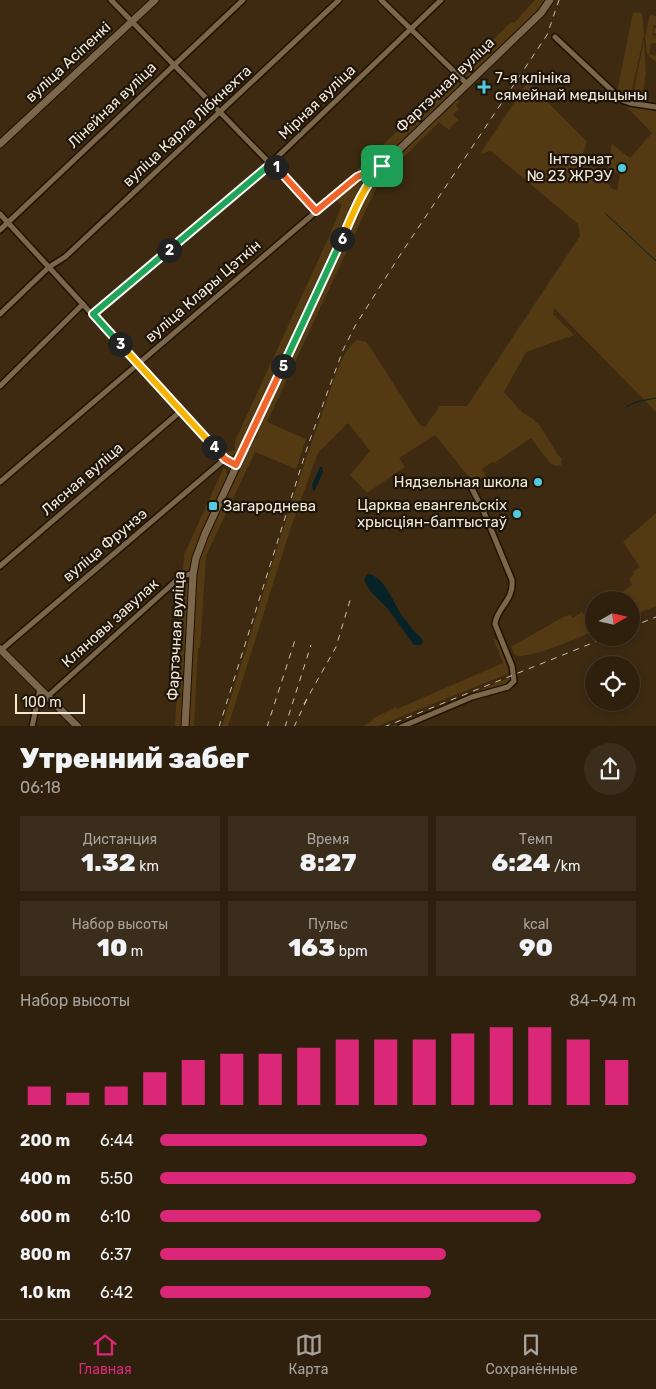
<!DOCTYPE html>
<html lang="ru">
<meta charset="utf-8">
<style>
:root{--surface:#2e200d;--page:#3a2d1b;--text:#f1f3f6;--muted:#a7a39d;--line:#493e2e;--accent:#db2777}
body{margin:0;font-family:Rubik,sans-serif;background:var(--page);color:var(--text);height:100vh;display:flex;flex-direction:column;font-size:19px;white-space:nowrap}
*{box-sizing:border-box;margin:0}
p{font-size:16px;color:var(--muted)}
.icon{flex:none;width:28px;height:28px;fill:none;stroke:currentColor;stroke-width:2;stroke-linecap:round;stroke-linejoin:round}
.map{position:relative;height:726px;overflow:hidden}
.drawer{display:flex;flex-direction:column;background:var(--surface);flex:1}
.drawer>*{flex:none}
.needle{width:32px;rotate:81deg}
.fabs{position:absolute;left:585px;top:591px;display:grid;gap:10px}
.fabs a{display:grid;place-items:center;width:55px;height:55px;border-radius:50%;background:var(--surface);box-shadow:0 2px 8px #0003,0 0 0 1px var(--line);font-size:25px}
.scale{position:absolute;left:15px;bottom:12px;width:70px;box-sizing:border-box;padding-left:5px;border:2px solid #f3e7d8;border-top:0;font-size:14px;line-height:18px;white-space:nowrap;color:#f3e7d8;-webkit-text-stroke:4px #1d150a;paint-order:stroke}
.pin{position:absolute;display:grid;place-items:center;width:42px;height:42px;color:#fff;margin:-21px;border-radius:10px;box-shadow:0 2px 8px #0006}
.km{position:absolute;width:25px;height:25px;margin:-12px;border-radius:50%;background:#222;color:#fff;font-size:14px;line-height:25px;text-align:center}
.round{display:grid;place-items:center;flex:none;width:52px;height:52px;border-radius:26px;background:var(--page)}
.summary{display:flex;align-items:center;justify-content:space-between;height:85px;padding:0 20px}
h1{font-size:28px;font-weight:800;line-height:38px}
.figures{display:grid;grid-template-columns:repeat(3,1fr);gap:8px;height:85px;padding:5px 20px}
.figures div{display:grid;align-content:center;border-radius:0px;background:var(--page);text-align:center}
.figures b{font-size:25px;font-weight:800}
.figures small{font-size:14px;font-weight:400}
.figures p{font-size:14px}
.chart{height:140px;padding:10px 20px}
.chart p{display:flex;justify-content:space-between}
.chart svg{width:100%;height:90px;margin-top:5px;stroke:var(--accent);stroke-width:6}
ul{padding:0 20px;list-style:none;font-size:16px}
li{display:grid;grid-template-columns:80px 60px 1fr;align-items:center;height:38px}
li i{height:12px;border-radius:6px;background:var(--accent)}
.tabs{display:flex;justify-content:space-around;align-items:center;height:70px;border-top:1px solid var(--line);background:var(--surface);font-size:14px;color:var(--muted)}
.tabs a{display:grid;justify-items:center;gap:2px}
.tabs .selected{color:var(--accent)}
.map>svg:first-child{display:block}
.green{fill:#543a13}
.water{fill:#062226}
.lines{fill:none;stroke-linecap:round;stroke-linejoin:round}
.stream{stroke:#062226;stroke-width:1}
.street-casing{stroke:#231200;stroke-width:8}
.secondary-casing{stroke:#231200;stroke-width:9}
.street{stroke:#7b674c;stroke-width:5}
.secondary{stroke:#7b674c;stroke-width:7}
.rail{stroke:#cdc0ae;stroke-width:1;stroke-dasharray:6 6;stroke-linecap:butt}
.split-1-casing{stroke:#fff;stroke-width:10}
.split-2-casing{stroke:#fff;stroke-width:10}
.split-3-casing{stroke:#fff;stroke-width:10}
.split-4-casing{stroke:#fff;stroke-width:10}
.split-5-casing{stroke:#fff;stroke-width:10}
.split-6-casing{stroke:#fff;stroke-width:10}
.split-7-casing{stroke:#fff;stroke-width:10}
.split-1{stroke:#f0652b;stroke-width:6}
.split-2{stroke:#22a559;stroke-width:6}
.split-3{stroke:#22a559;stroke-width:6}
.split-4{stroke:#f5b400;stroke-width:6}
.split-5{stroke:#f0652b;stroke-width:6}
.split-6{stroke:#22a559;stroke-width:6}
.split-7{stroke:#f5b400;stroke-width:6}
.poi-dot{fill:#54cade;stroke:#1d150a;stroke-width:2}
.labels{text-anchor:middle;stroke-width:4.5;stroke-linejoin:round;paint-order:stroke}
.street-label{font-size:15px;fill:#f3e7d8;stroke:#1d150a}
.poi-label{font-size:15px;fill:#f3e7d8;stroke:#1d150a;text-anchor:end}
</style>
<div class="map">
<svg width="656" height="727" viewBox="0 0 656 727">
<rect width="100%" height="100%" fill="#3d2a11"/>
<g class="green">
<path d="M535,0H547L533,18L471,76H465L461,72L511,22L514,23Z"/>
<path d="M633,12L642,13L644,35L630,99L622,96L617,92Z"/>
<path d="M650,15L656,16V26L649,25L654,26L653,33L655,27H656V34L653,33L652,35L656,36V43H651L649,54L656,56V62L647,54L645,36Z"/>
<path d="M644,41L646,73L643,92L651,101L645,100L640,102L632,99Z"/>
<path d="M455,77L460,83L458,88L391,151L360,173L357,170L417,112L422,117L435,104L432,100Z"/>
<path d="M528,82L587,142L579,163L597,169L612,189L617,190L620,174L610,171L608,168L612,144L630,158L652,133L627,107L630,106L656,110V412L554,308L553,314L574,335L526,352L504,392L522,412L533,419L540,426L558,455L562,458L561,465L555,466L550,463L531,438L494,463L492,462L482,469L486,476L473,482L435,435L399,458L405,467L367,493L350,475L370,451L348,423L318,453L291,527L228,726H222C256,620 286,512 324,408C331,390 341,350 357,340L366,342L370,347L420,425L425,427L440,406H467L580,236L578,224L491,151L480,154Z"/>
<path d="M455,99L460,101L456,105L459,109L453,114L458,120L449,129L446,128L439,122L379,182L267,422L306,439L296,469L255,452L206,556L200,648H198L194,726L189,727L197,573L199,559L206,541L245,456L257,436V429L365,197L376,179L382,176L390,167V163L436,116L439,118L455,103L453,100Z"/>
<path d="M360,181L363,183L362,187L348,209V213L241,445L233,455H227L224,453L235,450V441L328,239L342,205L336,201L346,190Z"/>
<path d="M221,468L226,469C231,483 212,501 210,516L193,555L190,568L186,572L180,574L183,570L184,555L223,469Z"/>
<path d="M656,513V606L631,616V600H610L632,585L629,579L634,574L633,572L640,567L623,542Z"/>
<path d="M183,579L186,580L189,584L181,726H175Z"/>
<path d="M582,612L586,618L588,617L591,621L594,620V631C580,637 526,661 515,655L511,647L563,617L570,615L573,618Z"/>
<path d="M493,638L498,641L510,673L378,726H363L371,722L374,718L396,707L397,709L503,663Z"/>
<path d="M511,677L510,682L505,685L458,701L396,726L390,727Z"/>
</g>
<g class="water">
<path d="M320,467H322L323,472L315,490L313,491L312,485Z"/>
<path d="M367,574C384,574 394,605 403,617C407,621 412,629 415,632C418,635 421,637 423,641L421,645H414L388,609L371,592L364,580Z"/>
</g>
<g class="lines">
<g class="stream">
<path d="M606,214L656,261"/>
<path d="M626,407L636,402L656,398"/>
</g>
<defs>
<g id="street">
<path d="M111,0L316,211"/>
<path d="M381,0L466,83"/>
<path d="M555,37L622,100L630,103L656,107"/>
<path d="M0,214L225,459L236,465"/>
<path d="M0,230L243,0"/>
<path d="M0,314L49,267L65,257L339,0"/>
<path d="M93,315L271,163L441,0"/>
<path d="M0,386L83,304"/>
<path d="M0,482L353,180L364,172L379,167"/>
<path d="M0,566L181,411"/>
<path d="M1,650L225,459"/>
<path d="M48,696L179,578L186,575L193,574"/>
<path d="M32,727L40,689"/>
<path d="M401,727L472,697L508,687L514,681L512,666L495,624C497,607 514,601 512,580L483,510L468,481"/>
</g>
<g id="secondary">
<path d="M0,144L155,0"/>
<path d="M0,649L78,727"/>
<path d="M185,727L193,574L196,558L205,534L365,188L372,176L382,166L541,13L550,0"/>
</g>
</defs>
<use href="#street" class="street-casing"/>
<use href="#secondary" class="secondary-casing"/>
<use href="#street" class="street"/>
<use href="#secondary" class="secondary"/>
<g class="rail">
<path d="M631,627L656,617"/>
<path d="M304,704L336,647L351,597"/>
<path d="M219,727L308,445L343,350L355,326L402,252L547,35L559,0"/>
<path d="M267,727L296,637"/>
<path d="M285,727L311,645"/>
<path d="M294,727L307,699"/>
<path d="M384,727L605,638"/>
</g>
</g>
<g class="lines">
<defs>
<path id="split-1" d="M276,167L316,211L357,177L382,166"/>
<path id="split-2" d="M169,250L272,163L276,167"/>
<path id="split-3" d="M120,344L93,314L169,250"/>
<path id="split-4" d="M120,344L214,447"/>
<path id="split-5" d="M214,447L225,459L236,465L283,366"/>
<path id="split-6" d="M283,366L342,239"/>
<path id="split-7" d="M342,239C353,213 363,187 382,166"/>
</defs>
<use href="#split-1" class="split-1-casing"/>
<use href="#split-2" class="split-2-casing"/>
<use href="#split-3" class="split-3-casing"/>
<use href="#split-4" class="split-4-casing"/>
<use href="#split-5" class="split-5-casing"/>
<use href="#split-6" class="split-6-casing"/>
<use href="#split-7" class="split-7-casing"/>
<use href="#split-1" class="split-1"/>
<use href="#split-2" class="split-2"/>
<use href="#split-3" class="split-3"/>
<use href="#split-4" class="split-4"/>
<use href="#split-5" class="split-5"/>
<use href="#split-6" class="split-6"/>
<use href="#split-7" class="split-7"/>
</g>
<g class="poi-dot">
<path d="M481.5 79.5h5v5h5v5h-5v5h-5v-5h-5v-5h5z"/>
<circle cx="622" cy="168" r="5"/>
<circle cx="538" cy="482" r="5"/>
<rect x="208" y="501" width="10" height="10" rx="2.5"/>
<circle cx="517" cy="514" r="5"/>
</g>
<g class="labels">
<g class="street-label">
<text transform="translate(68 62) rotate(-43)" y="5">вуліца Асіпенкі</text>
<text transform="translate(445 85) rotate(-44)" y="5">Фартэчная вуліца</text>
<text transform="translate(317 102) rotate(-44)" y="5">Мірная вуліца</text>
<text transform="translate(112 105) rotate(-44)" y="5">Лінейная вуліца</text>
<text transform="translate(187 126) rotate(-43)" y="5">вуліца Карла Лібкнехта</text>
<text transform="translate(203 291) rotate(-41)" y="5">вуліца Клары Цэткін</text>
<text transform="translate(82 479) rotate(-41)" y="5">Лясная вуліца</text>
<text transform="translate(105 545) rotate(-40)" y="5">вуліца Фрунзэ</text>
<text transform="translate(110 623) rotate(-42)" y="5">Кляновы завулак</text>
<text transform="translate(176 636) rotate(-87)" y="5">Фартэчная вуліца</text>
</g>
<g class="poi-label">
<text x="495" y="83" text-anchor="start">7-я клініка<tspan x="495" dy="17">сямейнай медыцыны</tspan></text>
<text x="612" y="164">Інтэрнат<tspan x="612" dy="17">№ 23 ЖРЭУ</tspan></text>
<text x="528" y="487">Нядзельная школа</text>
<text x="507" y="510">Царква евангельскіх<tspan x="507" dy="17">хрысціян-баптыстаў</tspan></text>
<text x="223" y="511" text-anchor="start">Загароднева</text>
</g>
</g>
</svg>
<div class="fabs">
<a><svg class="needle" viewBox="-14 -14 28 28"><path d="M0-13l5 13h-10z" fill="#e53935"/><path d="M0 13l5-13h-10z" fill="#a7a39d"/></svg></a>
<a><svg class="icon" aria-label="locate" viewBox="0 0 24 24"><circle cx="12" cy="12" r="6"/><path d="M12 2v4M12 18v4M2 12h4M18 12h4"/></svg></a>
</div>
<div class="scale">100 m</div>
<div class="pin" style="left:382px;top:166px;background:#1e9e55"><svg class="icon" aria-label="arrive" viewBox="0 0 24 24"><path d="M6 21V4h12l-3 4 3 4H6"/></svg></div>
<b class="km" style="left:276px;top:167px">1</b>
<b class="km" style="left:169px;top:250px">2</b>
<b class="km" style="left:120px;top:344px">3</b>
<b class="km" style="left:214px;top:447px">4</b>
<b class="km" style="left:283px;top:366px">5</b>
<b class="km" style="left:342px;top:239px">6</b>
</div>
<section class="drawer">
<div class="summary"><div><h1>Утренний забег</h1><p>06:18</p></div><a class="round"><svg class="icon" aria-label="share" viewBox="0 0 24 24"><path d="M12 15V3M7 8l5-5 5 5M5 13v7h14v-7"/></svg></a></div>
<div class="figures">
<div><p>Дистанция</p><b>1.32<small> km</small></b></div>
<div><p>Время</p><b>8:27</b></div>
<div><p>Темп</p><b>6:24<small> /km</small></b></div>
</div>
<div class="figures">
<div><p>Набор высоты</p><b>10<small> m</small></b></div>
<div><p>Пульс</p><b>163<small> bpm</small></b></div>
<div><p>kcal</p><b>90</b></div>
</div>
<div class="chart"><p><span>Набор высоты</span>84–94 m</p>
<svg viewBox="0 0 160 44" preserveAspectRatio="none"><path d="M5 44V35M15 44V38M25 44V35M35 44V28M45 44V22M55 44V19M65 44V19M75 44V16M85 44V12M95 44V12M105 44V12M115 44V9M125 44V6M135 44V6M145 44V12M155 44V22"/></svg>
</div>
<ul>
<li><b>200 m</b>6:44<i style="width:56%"></i></li>
<li><b>400 m</b>5:50<i style="width:100%"></i></li>
<li><b>600 m</b>6:10<i style="width:80%"></i></li>
<li><b>800 m</b>6:37<i style="width:60%"></i></li>
<li><b>1.0 km</b>6:42<i style="width:57%"></i></li>
</ul>
</section>
<nav class="tabs">
<a class="selected"><svg class="icon" aria-label="home" viewBox="0 0 24 24"><path d="M3 11l9-7 9 7M6 9v11h12V9"/></svg>Главная</a>
<a><svg class="icon" aria-label="map" viewBox="0 0 24 24"><path d="M3 6l6-2 6 2 6-2v14l-6 2-6-2-6 2zM9 4v14M15 6v14"/></svg>Карта</a>
<a><svg class="icon" aria-label="saved" viewBox="0 0 24 24"><path d="M7 4h10v16l-5-4-5 4z"/></svg>Сохранённые</a>
</nav>
